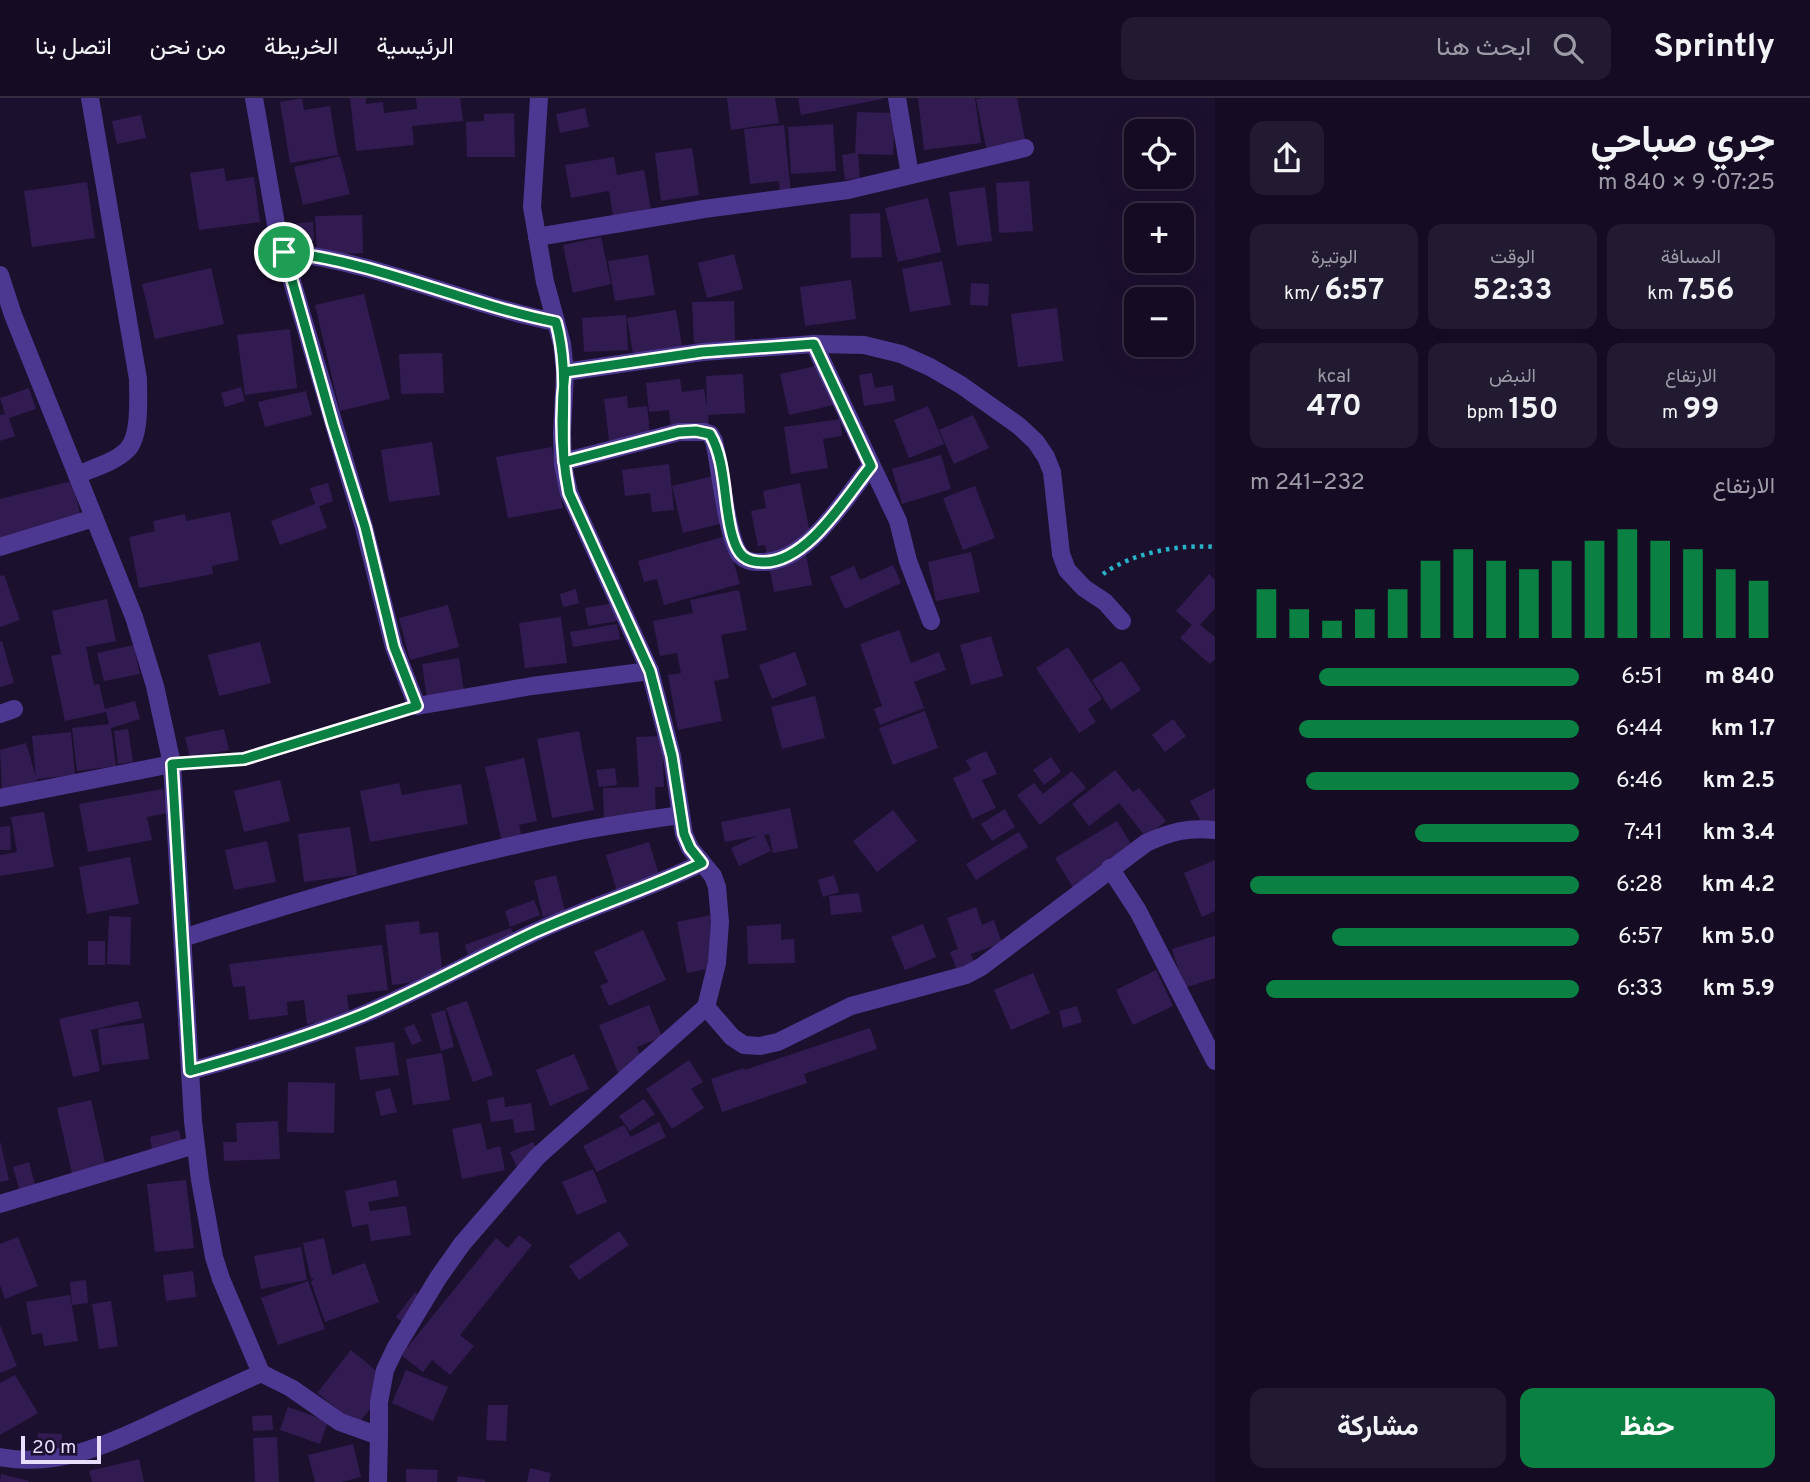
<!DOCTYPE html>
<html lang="ar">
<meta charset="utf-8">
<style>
:root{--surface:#150c23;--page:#221a30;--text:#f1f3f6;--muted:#9d9ba6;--line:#342c41;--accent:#0b8043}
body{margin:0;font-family:Overpass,Vazirmatn,sans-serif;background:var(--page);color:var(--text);direction:rtl;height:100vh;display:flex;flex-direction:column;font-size:26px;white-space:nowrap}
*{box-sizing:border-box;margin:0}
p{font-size:23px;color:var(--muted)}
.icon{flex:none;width:38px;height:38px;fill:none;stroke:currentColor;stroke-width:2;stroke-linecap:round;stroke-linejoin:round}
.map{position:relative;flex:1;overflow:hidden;direction:ltr}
.drawer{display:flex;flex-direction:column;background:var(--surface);width:595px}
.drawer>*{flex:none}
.fabs{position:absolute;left:1124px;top:21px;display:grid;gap:14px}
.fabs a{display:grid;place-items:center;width:70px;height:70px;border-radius:14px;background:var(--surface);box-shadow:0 7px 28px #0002,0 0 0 2px var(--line);font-size:35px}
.scale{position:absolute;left:21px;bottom:18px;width:80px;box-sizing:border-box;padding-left:7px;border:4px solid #e8deff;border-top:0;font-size:19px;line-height:24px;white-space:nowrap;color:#e8deff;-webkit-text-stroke:5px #1c102f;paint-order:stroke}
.pin{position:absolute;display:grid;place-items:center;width:60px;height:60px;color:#fff;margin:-30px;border:4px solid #fff;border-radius:50%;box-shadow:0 2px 7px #0007}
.round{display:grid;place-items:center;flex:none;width:74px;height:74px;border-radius:14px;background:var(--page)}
.head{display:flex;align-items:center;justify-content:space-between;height:119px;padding:0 35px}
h1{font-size:38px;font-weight:700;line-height:52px}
.figures{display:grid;grid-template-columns:repeat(3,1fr);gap:10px;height:119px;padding:7px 35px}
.figures div{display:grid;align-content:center;border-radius:14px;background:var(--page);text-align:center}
.figures b{font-size:30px;font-weight:700}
.figures small{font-size:19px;font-weight:400}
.figures p{font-size:19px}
.chart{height:196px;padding:14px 35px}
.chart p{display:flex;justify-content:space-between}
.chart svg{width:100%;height:126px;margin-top:7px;stroke:var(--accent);stroke-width:6}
.button{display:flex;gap:14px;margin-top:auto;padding:14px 35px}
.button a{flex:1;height:80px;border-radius:14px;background:var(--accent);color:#fff;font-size:28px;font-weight:700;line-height:80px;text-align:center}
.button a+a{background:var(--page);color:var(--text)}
ul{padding:0 35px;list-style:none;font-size:23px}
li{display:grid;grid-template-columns:112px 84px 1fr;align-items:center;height:52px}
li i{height:18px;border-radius:9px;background:var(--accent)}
header{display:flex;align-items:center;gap:42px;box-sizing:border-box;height:98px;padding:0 35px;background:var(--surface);border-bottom:2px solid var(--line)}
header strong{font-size:33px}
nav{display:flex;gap:38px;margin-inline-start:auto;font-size:24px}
.search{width:490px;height:63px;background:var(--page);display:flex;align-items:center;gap:18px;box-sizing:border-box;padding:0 24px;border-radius:14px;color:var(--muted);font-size:26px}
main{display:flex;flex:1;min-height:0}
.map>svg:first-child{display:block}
.building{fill:#311b51}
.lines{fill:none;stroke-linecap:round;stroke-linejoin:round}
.path{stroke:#28b2c8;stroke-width:4.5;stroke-dasharray:3.5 5;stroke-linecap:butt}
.minor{stroke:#4d3891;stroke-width:18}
.route-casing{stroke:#fff;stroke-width:14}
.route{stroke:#0b8043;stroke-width:9}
</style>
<header>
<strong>Sprintly</strong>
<div class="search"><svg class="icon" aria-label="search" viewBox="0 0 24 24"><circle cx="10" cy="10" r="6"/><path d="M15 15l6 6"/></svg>ابحث هنا</div>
<nav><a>الرئيسية</a><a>الخريطة</a><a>من نحن</a><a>اتصل بنا</a></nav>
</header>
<main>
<section class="drawer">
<div class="head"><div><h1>جري صباحي</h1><p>07:25 · 9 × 840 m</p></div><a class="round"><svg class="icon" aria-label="share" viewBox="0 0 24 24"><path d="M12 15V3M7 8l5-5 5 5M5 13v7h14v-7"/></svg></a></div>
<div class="figures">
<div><p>المسافة</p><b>7.56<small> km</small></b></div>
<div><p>الوقت</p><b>52:33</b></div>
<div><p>الوتيرة</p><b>6:57<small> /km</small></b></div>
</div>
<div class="figures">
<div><p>الارتفاع</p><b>99<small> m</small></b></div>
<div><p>النبض</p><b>150<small> bpm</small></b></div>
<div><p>kcal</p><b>470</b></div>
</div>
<div class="chart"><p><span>الارتفاع</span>232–241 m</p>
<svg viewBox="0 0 160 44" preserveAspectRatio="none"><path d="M5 44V27M15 44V34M25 44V38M35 44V34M45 44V27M55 44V17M65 44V13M75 44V17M85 44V20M95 44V17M105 44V10M115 44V6M125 44V10M135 44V13M145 44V20M155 44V24"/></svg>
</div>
<ul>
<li><b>840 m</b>6:51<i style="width:79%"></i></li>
<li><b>1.7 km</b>6:44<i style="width:85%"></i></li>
<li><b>2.5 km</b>6:46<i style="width:83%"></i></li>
<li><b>3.4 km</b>7:41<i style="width:50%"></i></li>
<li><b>4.2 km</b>6:28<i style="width:100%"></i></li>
<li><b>5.0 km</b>6:57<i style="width:75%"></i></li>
<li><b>5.9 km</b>6:33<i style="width:95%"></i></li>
</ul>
<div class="button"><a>حفظ</a><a>مشاركة</a></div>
</section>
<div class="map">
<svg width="1215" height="1384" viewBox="0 0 1215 1384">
<rect width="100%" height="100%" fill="#1c102f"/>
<g class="building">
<path d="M302,0L304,12L330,8L338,57L290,65L280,4Z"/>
<path d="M350,0H366V6L383,4L384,15L417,11L416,0H460L463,23L412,28L414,47L356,53Z"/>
<path d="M727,0H775L779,25L731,32Z"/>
<path d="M798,0H882V1L801,17Z"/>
<path d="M918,0H975L981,45L924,52Z"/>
<path d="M983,0H1017L1026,46L987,54L976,1Z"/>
<path d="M585,10L589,29L560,35L556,16Z"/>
<path d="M857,14L895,15L893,57L858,56L860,80L845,82L842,57L855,55Z"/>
<path d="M514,15L515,59H467L466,24L484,23V16Z"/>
<path d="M141,17L146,40L117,46L112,23Z"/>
<path d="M833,26L836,73L791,76L788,29Z"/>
<path d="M784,27L791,95L780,96L779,83L750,86L744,31Z"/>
<path d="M692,50L699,97L661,103L655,55Z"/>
<path d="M340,58L350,96L303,107L294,69Z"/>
<path d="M614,59L617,77L644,72L651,111L613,118L609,93L571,100L565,67Z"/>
<path d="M224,70L226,83L254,79L260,124L199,132L190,75Z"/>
<path d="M1029,83L1033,133L999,135L996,85Z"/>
<path d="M87,84L95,140L32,149L24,93Z"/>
<path d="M985,89L992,143L957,148L949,94Z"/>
<path d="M928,100L941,154L898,164L885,110Z"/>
<path d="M880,115L882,159L851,160L850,116Z"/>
<path d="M362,117L363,155L317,157L315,118Z"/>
<path d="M313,124L314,143L298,144L297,125Z"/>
<path d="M601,139L611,186L573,195L563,147Z"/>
<path d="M734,156L743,191L707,200L698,165Z"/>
<path d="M648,157L655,197L615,203L608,163Z"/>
<path d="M942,163L951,207L910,214L902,171Z"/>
<path d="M211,170L224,226L155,241L142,186Z"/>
<path d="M851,182L856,221L805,228L800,189Z"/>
<path d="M971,185L989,186L988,208L970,207Z"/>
<path d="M364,196L390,301L340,313L315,207Z"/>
<path d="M734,203L735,243L694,245L692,204Z"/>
<path d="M1057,210L1063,263L1018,269L1011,216Z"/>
<path d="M676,212L682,248L633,256L627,220Z"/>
<path d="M626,217L628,252L584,254L582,220Z"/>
<path d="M290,231L297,290L245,297L237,237Z"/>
<path d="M442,255L444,295L401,296L399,256Z"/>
<path d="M825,266L834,307L789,317L780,276Z"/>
<path d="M872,275L875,290L893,287L895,303L864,308L859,277Z"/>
<path d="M743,276L745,315L708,317L709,327L671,332L669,312L649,314L646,285L680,281L682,294L704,291L707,309L706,278Z"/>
<path d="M241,289L245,303L225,309L221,295Z"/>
<path d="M29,290L36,311L9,320L15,338L0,343V317L5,316L0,300Z"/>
<path d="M306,293L312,317L265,329L258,304Z"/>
<path d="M627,298L628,310L647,308L651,345L610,350L604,301Z"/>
<path d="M928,308L944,346L909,360L894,322Z"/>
<path d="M973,317L989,350L954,366L939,332Z"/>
<path d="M840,321L842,338L823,341L828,370L791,376L784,329Z"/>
<path d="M432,344L440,397L389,404L381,352Z"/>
<path d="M552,349L563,410L508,420L496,359Z"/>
<path d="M941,357L951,391L902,406L892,371Z"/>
<path d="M669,366L674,412L652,414L650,395L625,398L622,372Z"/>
<path d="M717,377L728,424L683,435L672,388Z"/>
<path d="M72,383L82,424L0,444V401Z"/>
<path d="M328,385L333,403L319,408L327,430L280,447L271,423L315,406L310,390Z"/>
<path d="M800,385L811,440L803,441L812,487L774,494L765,447L758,448L751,413L766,410L763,393Z"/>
<path d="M975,388L995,440L963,452L943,400Z"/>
<path d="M230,414L239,462L212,468L213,476L139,490L129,439L155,433L153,423L185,416L186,423Z"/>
<path d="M726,438L740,486L664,507L657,481L644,484L638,463Z"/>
<path d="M971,454L980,494L936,503L928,464Z"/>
<path d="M893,467L901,485L845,511L830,479L854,468L860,482Z"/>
<path d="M1209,476L1215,482V510L1200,527L1215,539V561L1210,566L1180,540L1192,527L1176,513Z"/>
<path d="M4,477L20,522L0,529V478Z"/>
<path d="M576,491L579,505L563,509L560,496Z"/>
<path d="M739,492L747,532L721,537L729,580L714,583L722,623L678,632L668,577L681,575L677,555L660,558L653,523L693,515L690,502Z"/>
<path d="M107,501L116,543L86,549L94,587L99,586L105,611L135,603L140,621L111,630L116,668L77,673L72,630L109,626L106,614L65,623L51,558L61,556L52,513Z"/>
<path d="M614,505L617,523L588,528L585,510Z"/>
<path d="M448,507L459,549L410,562L399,520Z"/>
<path d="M561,519L567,565L525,570L519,525Z"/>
<path d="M617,526L620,541L573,549L570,534Z"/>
<path d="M899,532L911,565L939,554L946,572L914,584L924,610L880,627L874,611L882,608L860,546Z"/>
<path d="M991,538L1003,578L971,587L960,547Z"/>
<path d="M2,543L14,585L0,589V544Z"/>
<path d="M260,544L271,585L219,598L208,557Z"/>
<path d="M134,547L140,576L104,583L97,555Z"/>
<path d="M1068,549L1102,601L1088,611L1096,624L1079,635L1036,570Z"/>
<path d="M795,554L807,587L772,601L759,567Z"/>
<path d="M459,560L464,594L427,600L422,566Z"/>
<path d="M1122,563L1141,592L1111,612L1092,582Z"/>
<path d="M815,598L825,640L782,651L771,609Z"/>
<path d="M925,613L938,650L893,667L879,630Z"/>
<path d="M1173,621L1186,638L1165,654L1152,637Z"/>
<path d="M128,631L133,664L118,666L114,633Z"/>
<path d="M224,631L229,652L190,660L185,639Z"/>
<path d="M579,633L594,712L552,720L537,641Z"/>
<path d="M71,634L75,677L37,681V683L2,693L0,652L26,645L36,679L32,638Z"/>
<path d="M662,638L664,689H655L656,719L604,721L603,690L639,689L636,639Z"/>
<path d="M986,653L997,676L982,682L996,710L972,721L953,680L971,672L966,662Z"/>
<path d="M1051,659L1061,674L1044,687L1033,672Z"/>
<path d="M524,660L537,723L519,727L522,741L502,745L485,669Z"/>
<path d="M615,670L617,687L599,689L596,672Z"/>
<path d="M1115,672L1133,694L1139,690L1166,723L1146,739L1119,705L1089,728L1072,706Z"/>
<path d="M1072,673L1086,690L1040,727L1017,697L1034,685L1043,696Z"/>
<path d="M280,682L290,723L244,734L234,693Z"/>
<path d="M399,685L402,697L461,686L468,726L370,744L360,693Z"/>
<path d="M1215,690V726L1205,731L1190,703Z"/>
<path d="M163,691L167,715L147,719L152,742L88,754L79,706Z"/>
<path d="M790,710L798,750L773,755L769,736L764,737L771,753L739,768L731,750L757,738L725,744L721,724Z"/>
<path d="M1005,711L1015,729L992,743L981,726Z"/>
<path d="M893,712L917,743L877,774L853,743Z"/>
<path d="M44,714L54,769L0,778V757L17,754L11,719Z"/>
<path d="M1117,723L1137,756L1075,793L1055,760Z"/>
<path d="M10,728L11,752H0V729Z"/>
<path d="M350,729L357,777L304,784L298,736Z"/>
<path d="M1019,734L1028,749L976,782L966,766Z"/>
<path d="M267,743L276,784L234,792L225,752Z"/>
<path d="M649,744L663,790L620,803L606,757Z"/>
<path d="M130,759L139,806L87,816L79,769Z"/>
<path d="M1215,762V813L1202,819L1184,775Z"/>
<path d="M556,777L565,813L543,819L534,783Z"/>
<path d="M834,777L839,794L823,799L818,782Z"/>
<path d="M859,795L862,814L831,817L829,798Z"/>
<path d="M534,802L540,817L510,829L505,813Z"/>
<path d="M976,809L982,827L994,822L1002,845L971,856L977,874L960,880L950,854L958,851L947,820Z"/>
<path d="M711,817L721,868L687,875L677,824Z"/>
<path d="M109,818L131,819L130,867L107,866Z"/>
<path d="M419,823L420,836L438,834L443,880L392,887L385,827Z"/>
<path d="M781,826V842L794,841L795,865L748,866L747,828Z"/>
<path d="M923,826L936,859L905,872L891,839Z"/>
<path d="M511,830L519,851L472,868L465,847Z"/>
<path d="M643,832L666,882L609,908L600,888L608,884L594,854Z"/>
<path d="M1215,838V880L1184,890L1172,851Z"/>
<rect x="88" y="843" width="17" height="24"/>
<path d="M382,847L388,892L347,897L350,921L307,926L304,902L287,904L288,917L249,922L245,888L233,889L229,866Z"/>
<path d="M1156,872L1173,908L1133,927L1116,892Z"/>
<path d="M1033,875L1050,915L1011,932L994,892Z"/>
<path d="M138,903L142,920L91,932L100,973L73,979L59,921Z"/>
<path d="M467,903L493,977L473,984L446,910Z"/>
<path d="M649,907L662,939L637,949L645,969L620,980L599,927Z"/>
<path d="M1077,908L1082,924L1063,930L1059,913Z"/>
<path d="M445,912L454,949L441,953L431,916Z"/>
<path d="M144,925L149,961L102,967L98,931Z"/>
<path d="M414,926L422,943L412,947L404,930Z"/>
<path d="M870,930L877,951L804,976L807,985L722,1014L711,981L744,970L745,972Z"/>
<path d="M394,944L399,977L360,982L355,949Z"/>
<path d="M442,955L450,1002L413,1007L406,961Z"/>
<path d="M574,956L589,991L550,1008L536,972Z"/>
<path d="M689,962L703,984L691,991L704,1010L672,1031L646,991Z"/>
<path d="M288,984L335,985L334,1035L287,1034Z"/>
<path d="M390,990L397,1014L381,1018L375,994Z"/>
<path d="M504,999L505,1009L531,1005L535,1032L515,1035L513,1021L491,1024L487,1002Z"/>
<path d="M644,1001L655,1016L630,1033L619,1018Z"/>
<path d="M91,1002L107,1073L73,1080L57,1010Z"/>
<path d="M278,1023L280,1061L224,1063L223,1044H237L236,1025Z"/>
<path d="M659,1024L666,1039L597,1074L583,1048L624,1027L631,1039Z"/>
<path d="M481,1025L487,1052L500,1048L505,1072L462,1081L452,1031Z"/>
<path d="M179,1032L183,1050L153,1057L150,1039Z"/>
<path d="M0,1043L9,1082L0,1084Z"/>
<path d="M533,1044L542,1064L519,1074L510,1054Z"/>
<path d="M29,1064L37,1094L21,1098L13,1069Z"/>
<path d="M593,1071L607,1104L577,1117L562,1084Z"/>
<path d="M186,1082L194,1150L155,1154L147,1086Z"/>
<path d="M396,1082L399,1098L368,1104L370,1113L406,1108L411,1137L371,1143L368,1126L352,1129L345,1093Z"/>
<path d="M619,1133L629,1147L579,1182L569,1168Z"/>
<path d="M519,1137L532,1147L460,1237L474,1248L450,1277L432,1262L423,1274L401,1257L496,1140L508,1150Z"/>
<path d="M18,1139L38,1188L5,1201L0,1187V1146Z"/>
<path d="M324,1140L332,1177L365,1165L379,1204L325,1224L311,1184L315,1180L311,1181L303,1145Z"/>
<path d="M301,1149L307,1182L261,1191L254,1158Z"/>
<path d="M193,1173L196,1199L166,1203L163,1177Z"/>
<path d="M86,1182L88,1205L72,1207L70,1184Z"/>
<path d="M308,1183L325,1231L278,1247L261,1200Z"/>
<path d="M415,1194L432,1207L413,1232L396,1219Z"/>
<path d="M70,1197L78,1243L44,1248L42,1235L32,1237L26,1204Z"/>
<path d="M111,1203L118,1248L99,1251L92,1206Z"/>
<path d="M0,1227L17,1268L0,1275Z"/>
<path d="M351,1252L391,1285L357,1327L317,1295Z"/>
<path d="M406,1272L448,1289L433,1323L392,1305Z"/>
<path d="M15,1277L38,1315L0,1337V1285Z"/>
<path d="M488,1307H508L506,1343L486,1342Z"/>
<path d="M288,1309L328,1323L320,1346L280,1332Z"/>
<path d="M272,1317L273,1332L253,1333L252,1318Z"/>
<path d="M38,1335L62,1336L61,1357H37Z"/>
<path d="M277,1339L279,1384H255L253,1340Z"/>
<path d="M353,1346L361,1379L342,1384H315L308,1357Z"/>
<path d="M139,1361L144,1384H92L89,1373Z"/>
<path d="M530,1370L551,1375L549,1384H527Z"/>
<path d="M406,1371L438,1372L437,1384H406Z"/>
<path d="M1,1376L29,1383V1384H0Z"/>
<path d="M458,1378L485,1382V1384H457Z"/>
</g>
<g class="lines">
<g class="path">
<path d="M1103,476C1132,455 1179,446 1215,449"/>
<path d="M192,665L245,661L396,614"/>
</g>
<g class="minor">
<path d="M254,0L277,132L364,429L394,549L417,608L532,588L650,573"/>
<path d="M897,0L910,77"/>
<path d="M537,139L704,111L848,92L1025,50"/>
<path d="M284,154C377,164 464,206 556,224"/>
<path d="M0,177L13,217L134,519L155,588L172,666L193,1023L200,1082L214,1159L221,1181L261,1275L291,1290L340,1324L379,1338L378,1384"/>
<path d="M814,246L898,423L908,463L931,523"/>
<path d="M565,274L702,254L814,246L864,247L901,256L930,269L961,287L1019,328L1036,344L1046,359L1052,374L1061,456L1067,472L1084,490L1105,504L1122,523"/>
<path d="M563,364L679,334H704L710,336L714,343C720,367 727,443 741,458C747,464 754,464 761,464C807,466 845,400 871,368"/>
<path d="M77,377C93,370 115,364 127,352C141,338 138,300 138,281L90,0"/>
<path d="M0,449L94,420"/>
<path d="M0,616L14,611"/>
<path d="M0,700L172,666"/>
<path d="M1110,770L1138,813L1215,963"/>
<path d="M183,840C312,798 442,761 575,734C610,727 646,722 681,717"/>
<path d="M706,909L732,939L744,947L760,948L778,944L851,908L966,877L981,869L1146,745C1170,734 1188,729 1215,732"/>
<path d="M190,973C248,957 306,940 362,917C421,892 477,861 535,834C590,809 648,791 702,765"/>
<path d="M0,1106L195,1047"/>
<path d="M379,1338V1304L385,1272L395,1251L438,1180L462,1146L538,1058L706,909L717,865L720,824L717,789L713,778L690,750L684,736L672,658L650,573L569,395L563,367L562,335L565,274L562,246L545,184L532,109L539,0"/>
<path d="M0,1359C62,1371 114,1343 168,1318C199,1303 230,1289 261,1275"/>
</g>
</g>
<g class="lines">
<defs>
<path id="route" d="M284,154L333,327L365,429L394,549L417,608L244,661L172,666L190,973C248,957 306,940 362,917C421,892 477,861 535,834C590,809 648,791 702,765L690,750L684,736L672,658L650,573L569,395C561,355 560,315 565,274L702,254L814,246L871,368C846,399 807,465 763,464C745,464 738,457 733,440C723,409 727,364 710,336L696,333L679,334L564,364C561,316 569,271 556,224C464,206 377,164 284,154"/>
</defs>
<use href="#route" class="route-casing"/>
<use href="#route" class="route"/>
</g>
</svg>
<div class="fabs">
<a><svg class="icon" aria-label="locate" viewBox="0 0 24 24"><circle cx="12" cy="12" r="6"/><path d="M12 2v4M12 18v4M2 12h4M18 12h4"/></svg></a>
<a>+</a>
<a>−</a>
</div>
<div class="scale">20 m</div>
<div class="pin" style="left:284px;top:154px;background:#1e9e55"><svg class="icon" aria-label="arrive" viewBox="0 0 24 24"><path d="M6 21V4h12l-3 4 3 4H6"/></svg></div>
</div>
</main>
